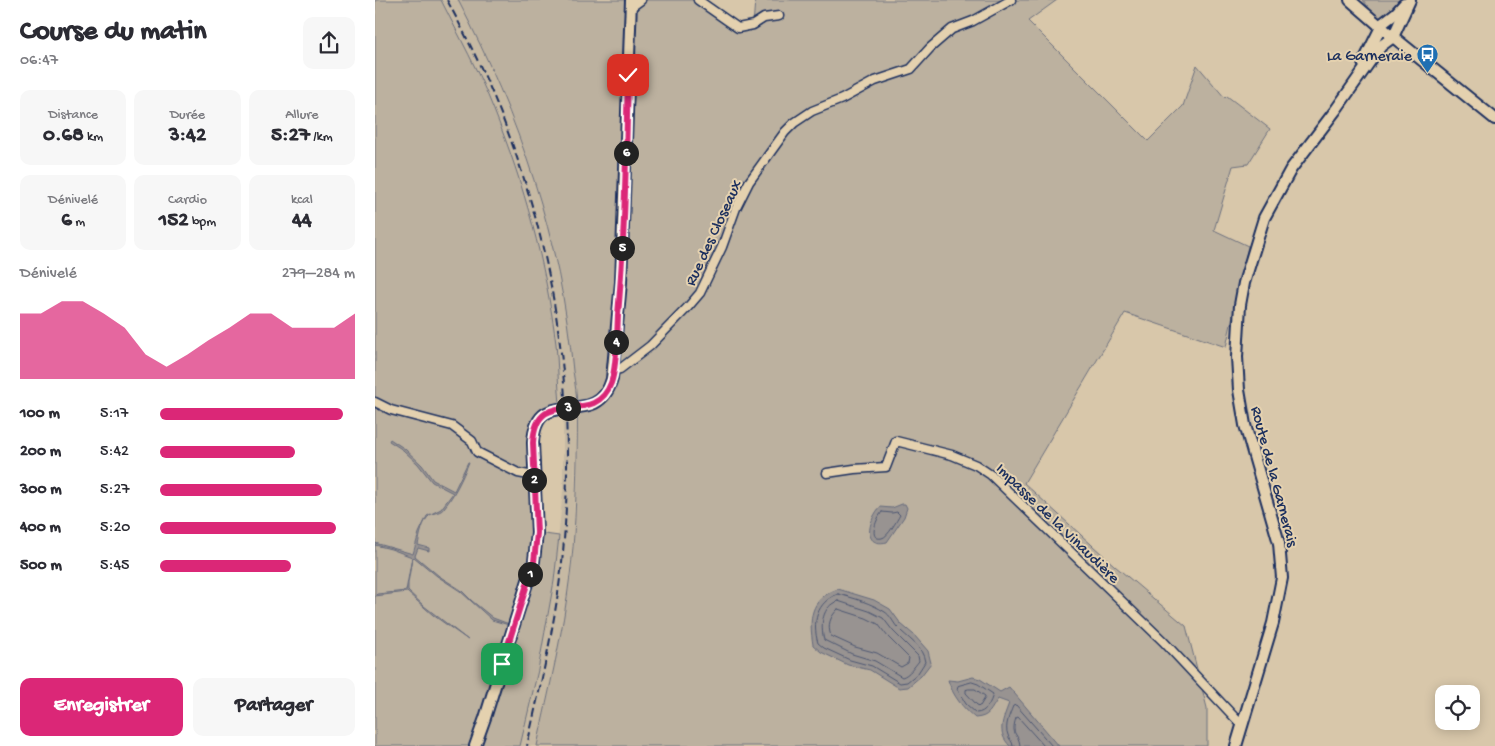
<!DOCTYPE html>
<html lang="fr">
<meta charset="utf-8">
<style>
:root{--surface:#fff;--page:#f7f7f7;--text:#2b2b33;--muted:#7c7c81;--accent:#db2777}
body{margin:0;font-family:"Gochi Hand",sans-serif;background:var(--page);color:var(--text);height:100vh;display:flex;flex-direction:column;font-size:19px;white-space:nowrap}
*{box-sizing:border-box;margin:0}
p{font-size:16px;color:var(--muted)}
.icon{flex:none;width:28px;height:28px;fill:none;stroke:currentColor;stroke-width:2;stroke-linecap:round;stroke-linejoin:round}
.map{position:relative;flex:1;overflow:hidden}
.sheet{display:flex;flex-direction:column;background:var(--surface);width:375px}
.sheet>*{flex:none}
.tools{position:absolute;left:1060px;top:685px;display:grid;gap:10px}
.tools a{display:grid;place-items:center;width:45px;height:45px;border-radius:10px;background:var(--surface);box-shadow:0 2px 12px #0003;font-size:25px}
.pin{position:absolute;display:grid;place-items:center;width:42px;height:42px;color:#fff;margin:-21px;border-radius:10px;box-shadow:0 2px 8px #0006}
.km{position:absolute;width:25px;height:25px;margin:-12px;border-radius:50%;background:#222;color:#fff;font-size:14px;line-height:25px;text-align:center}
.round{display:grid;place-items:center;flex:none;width:52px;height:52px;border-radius:10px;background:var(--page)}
.summary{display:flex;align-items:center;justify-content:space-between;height:85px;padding:0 20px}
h1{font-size:28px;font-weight:800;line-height:38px}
.metrics{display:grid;grid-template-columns:repeat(3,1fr);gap:8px;height:85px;padding:5px 20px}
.metrics div{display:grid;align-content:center;border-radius:10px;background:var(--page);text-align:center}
.metrics b{font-size:21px;font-weight:800}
.metrics small{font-size:14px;font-weight:400}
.metrics p{font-size:14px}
.chart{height:140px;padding:10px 20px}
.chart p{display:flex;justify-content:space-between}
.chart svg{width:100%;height:90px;margin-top:5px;fill:var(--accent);opacity:.7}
.button{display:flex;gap:10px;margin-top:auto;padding:10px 20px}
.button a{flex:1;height:58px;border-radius:10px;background:var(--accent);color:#fff;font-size:20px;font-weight:800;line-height:58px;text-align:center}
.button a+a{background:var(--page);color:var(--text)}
ul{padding:0 20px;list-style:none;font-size:16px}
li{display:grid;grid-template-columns:80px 60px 1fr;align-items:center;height:38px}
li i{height:12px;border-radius:6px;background:var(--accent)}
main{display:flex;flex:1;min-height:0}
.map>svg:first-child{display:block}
.built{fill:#c6b9a3}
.green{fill:#bcb19f;stroke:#6c707e}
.water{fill:#989391;stroke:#666b7d}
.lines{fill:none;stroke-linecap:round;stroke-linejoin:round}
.shore{stroke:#4d5772;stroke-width:1}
.street-casing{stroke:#1b2f5e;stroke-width:11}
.secondary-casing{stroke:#1b2f5e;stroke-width:14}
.street{stroke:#e4d1af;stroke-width:8}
.secondary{stroke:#e4d1af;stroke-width:10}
.rail{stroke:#1b2f5e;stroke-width:2;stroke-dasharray:8 4;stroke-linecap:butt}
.route-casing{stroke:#fff;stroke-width:10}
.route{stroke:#db2777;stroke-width:6}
.labels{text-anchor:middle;stroke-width:4;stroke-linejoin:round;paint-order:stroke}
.poi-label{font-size:16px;fill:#1b2f5e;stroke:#e4d1af;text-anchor:end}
.street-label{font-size:16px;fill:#1b2f5e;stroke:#e4d1af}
</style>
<main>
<section class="sheet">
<div class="summary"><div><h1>Course du matin</h1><p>06:47</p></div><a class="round"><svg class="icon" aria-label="share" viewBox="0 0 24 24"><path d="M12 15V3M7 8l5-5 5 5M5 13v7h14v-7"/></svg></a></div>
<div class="metrics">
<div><p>Distance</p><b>0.68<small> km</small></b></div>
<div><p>Durée</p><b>3:42</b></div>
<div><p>Allure</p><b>5:27<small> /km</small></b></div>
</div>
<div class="metrics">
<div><p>Dénivelé</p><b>6<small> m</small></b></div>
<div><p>Cardio</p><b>152<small> bpm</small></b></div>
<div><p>kcal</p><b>44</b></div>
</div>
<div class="chart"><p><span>Dénivelé</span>279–284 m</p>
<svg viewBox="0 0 160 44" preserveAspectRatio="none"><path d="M0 44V12L10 12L20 6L30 6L40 12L50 19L60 32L70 38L80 32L90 25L100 19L110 12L120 12L130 19L140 19L150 19L160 12V44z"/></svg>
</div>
<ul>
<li><b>100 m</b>5:17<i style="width:94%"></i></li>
<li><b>200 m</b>5:42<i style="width:69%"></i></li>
<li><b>300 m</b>5:27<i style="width:83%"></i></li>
<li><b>400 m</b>5:20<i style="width:90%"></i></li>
<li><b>500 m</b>5:45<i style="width:67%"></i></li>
</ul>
<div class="button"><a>Enregistrer</a><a>Partager</a></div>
</section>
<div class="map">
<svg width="1120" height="746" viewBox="0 0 1120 746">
<rect width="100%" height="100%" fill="#d8c7aa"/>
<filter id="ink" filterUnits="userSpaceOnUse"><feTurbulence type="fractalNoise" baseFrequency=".02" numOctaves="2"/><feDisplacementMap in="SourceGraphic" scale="10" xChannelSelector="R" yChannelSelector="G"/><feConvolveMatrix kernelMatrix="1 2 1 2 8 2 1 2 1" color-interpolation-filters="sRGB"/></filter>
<g filter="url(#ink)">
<g class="built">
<path d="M66,0H83L97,26L130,101L153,161L174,228L189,300L196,348L202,403L185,404L181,344L118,108Z"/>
<path d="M202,412L199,530L190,615L162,746H145L163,670L179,581L188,490V413Z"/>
</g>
<g class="green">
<path d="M0,0H66C84,36 104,72 119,110C149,184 171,264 181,344C183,364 183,384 185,404L161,422L162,533L184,536L179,581L163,670L145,746H0Z"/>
<path d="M83,0H326L363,28L378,25L380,0H682L653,21L773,141L808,106L822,65L850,98L852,96L895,129L873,164L858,166L839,230L873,246L851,347L750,313L649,483L740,566L811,626L832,708V746H162C174,689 188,633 195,575C200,537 201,498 202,459C202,443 203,426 202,409C202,396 200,383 198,371C186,239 144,117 83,0Z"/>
<path d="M988,0H1036L1027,14L1012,32Z"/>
</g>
<g class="water">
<path d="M15,439L30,449L47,465L58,480L79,491L93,462H94C87,479 80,494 69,508C66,513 60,512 55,515C47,521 45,536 43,545L54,548V551L43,548L40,556L64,576L86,590L97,601L118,618L134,624V625L117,620L85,591L62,576L39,557L37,559L33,583V591L49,606L93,640L58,615L32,592L0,596L2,594L31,591L37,557L16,549L0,545V543L38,554L44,533L52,516L66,509L78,493L57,482L43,464L28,450L14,441Z"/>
<path d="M527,504H530L532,508L529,517L512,542C486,548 494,519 505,507L517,508Z"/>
<path d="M463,589L499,600L515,609L526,624L539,635L553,651L556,663L546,676L533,687L524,688L495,670L473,665L446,652L438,645C434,619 434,599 463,589Z"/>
<path d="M598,677L605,679L625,692L634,687L684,746H635C621,732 628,720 634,703L623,699C615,710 615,717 600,718C587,707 578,696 573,680L583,681Z"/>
</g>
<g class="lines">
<g class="shore">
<path d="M507,512L517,513L522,512L525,515C522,520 513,537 507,538C492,541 502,517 507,512Z"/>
<path d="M463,594C479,598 496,603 510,612C515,615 518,622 522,627C532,638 548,646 550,662L543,673L532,682L525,683L497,666L475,660L449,648L443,643C437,623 441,602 463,594Z"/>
<path d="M463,601L494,611L508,618L518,631L543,656L544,661C539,667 534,675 527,677L500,661L477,654L449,640C445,625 447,606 463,601Z"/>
<path d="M463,609L491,618L503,624L513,637L534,658L533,663L526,667L502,653L480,647L456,636C452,625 455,617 463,609Z"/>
<path d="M597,682L603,684L618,694C616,702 611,713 601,713L591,704L582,689L583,686Z"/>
<path d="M594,689H600L610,696V698L605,706L602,705L591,693V690Z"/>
<path d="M638,746C638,741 634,740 633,735C629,726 635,714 638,706L641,705L677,746"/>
<path d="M645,746C644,732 635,737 641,718L643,717L669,746"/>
</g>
<defs>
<g id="street">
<path d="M323,0L363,28L378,25L389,18L404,16"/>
<path d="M255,8L266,0"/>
<path d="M238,370L245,369L275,346L313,307L325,293L347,247L361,208L374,182L410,132L419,123L437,111L467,99L500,81L536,69L555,48L577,29L598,21L636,0"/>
<path d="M0,402L16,410L77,426L97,441L102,452L143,473L159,476"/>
<path d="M452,473L479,469L511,467L521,441L577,455L601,465L616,475L788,641L863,721L867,723"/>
</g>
<g id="secondary">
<path d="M975,0L1006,27L1120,119"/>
<path d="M988,63L1008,23L1021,13L1029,4"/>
<path d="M100,746L110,718L159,561L162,533L158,443C161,380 222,434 237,379L246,282L256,0"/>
<path d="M861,746L898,623L907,578L904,543L870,425L864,390L862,357L865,305L869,283L889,218L916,169L960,111L998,57L1006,46L1018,37L1035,0"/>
</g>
</defs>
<use href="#street" class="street-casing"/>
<use href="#secondary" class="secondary-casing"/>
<use href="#street" class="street"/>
<use href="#secondary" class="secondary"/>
<path class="rail" d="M72,0C88,30 103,60 116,90C180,240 202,391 188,552C182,617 166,682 152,746"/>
</g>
</g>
<g class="lines" filter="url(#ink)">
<defs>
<path id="route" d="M127,664L159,562L162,533L158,443C161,382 219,430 236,383C242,367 242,334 243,315C250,235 251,155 253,75"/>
</defs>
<use href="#route" class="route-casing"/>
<use href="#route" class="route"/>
</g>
<defs>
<symbol id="bus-pin" viewBox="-11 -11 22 30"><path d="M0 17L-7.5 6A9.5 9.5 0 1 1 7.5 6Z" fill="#1f6fb2" stroke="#e4d1af"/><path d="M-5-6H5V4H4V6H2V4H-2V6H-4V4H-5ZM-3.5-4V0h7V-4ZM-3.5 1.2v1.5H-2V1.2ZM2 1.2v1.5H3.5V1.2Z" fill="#fff"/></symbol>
</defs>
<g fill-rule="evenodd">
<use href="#bus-pin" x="1040" y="42" width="25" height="34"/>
</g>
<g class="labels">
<g class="poi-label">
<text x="1037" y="60">La Garneraie</text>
</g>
<g class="street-label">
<text transform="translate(337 232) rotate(-65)" y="6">Rue des Closeaux</text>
<text transform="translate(901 476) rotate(75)" y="6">Route de la Garnerais</text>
<text transform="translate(684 522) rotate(44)" y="6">Impasse de la Vinaudière</text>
</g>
</g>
</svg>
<div class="tools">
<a><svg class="icon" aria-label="locate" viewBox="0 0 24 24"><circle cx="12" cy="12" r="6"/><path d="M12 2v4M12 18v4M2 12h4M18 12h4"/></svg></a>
</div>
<div class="pin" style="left:127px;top:664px;background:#1e9e55"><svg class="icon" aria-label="arrive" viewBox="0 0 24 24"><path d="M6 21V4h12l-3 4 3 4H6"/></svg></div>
<div class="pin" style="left:253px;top:75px;background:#d93025"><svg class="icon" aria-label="check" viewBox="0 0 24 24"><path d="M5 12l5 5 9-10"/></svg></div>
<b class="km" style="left:155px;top:574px">1</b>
<b class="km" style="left:159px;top:480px">2</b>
<b class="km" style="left:193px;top:408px">3</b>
<b class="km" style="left:241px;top:342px">4</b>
<b class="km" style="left:247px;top:248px">5</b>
<b class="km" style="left:251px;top:153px">6</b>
</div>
</main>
